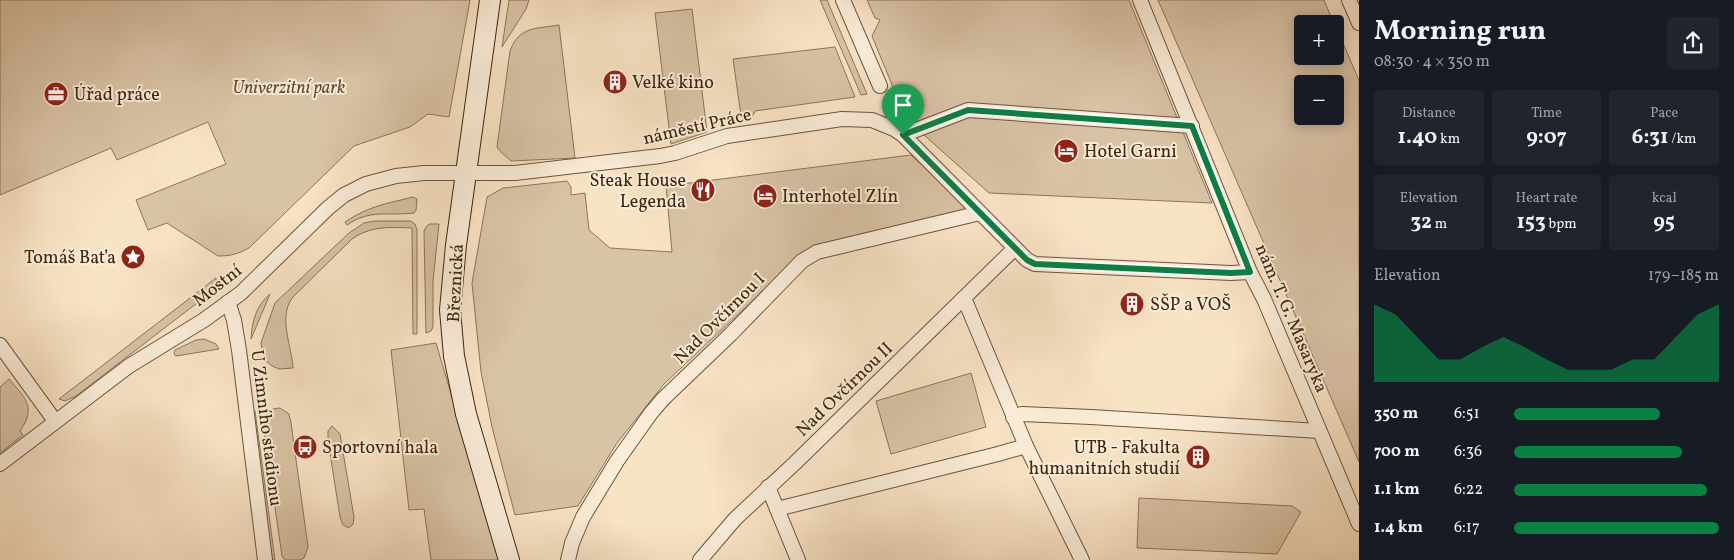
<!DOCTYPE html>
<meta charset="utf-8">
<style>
:root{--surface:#171b24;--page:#20242c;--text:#f1f3f6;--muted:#9ea1a6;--accent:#0b8043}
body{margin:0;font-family:Vollkorn,serif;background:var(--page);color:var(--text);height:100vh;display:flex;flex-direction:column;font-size:19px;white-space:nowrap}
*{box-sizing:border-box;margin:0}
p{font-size:16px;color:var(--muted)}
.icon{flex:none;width:28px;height:28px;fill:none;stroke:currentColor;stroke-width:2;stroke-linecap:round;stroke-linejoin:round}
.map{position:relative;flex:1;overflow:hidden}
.details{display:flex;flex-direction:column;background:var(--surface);width:375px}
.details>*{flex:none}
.buttons{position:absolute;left:1294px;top:15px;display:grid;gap:10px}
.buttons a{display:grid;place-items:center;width:50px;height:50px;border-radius:5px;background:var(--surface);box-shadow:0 2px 12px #0003;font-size:25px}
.pin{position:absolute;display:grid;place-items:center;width:42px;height:42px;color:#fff;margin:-51px -21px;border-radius:50% 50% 50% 0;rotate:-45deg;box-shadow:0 0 5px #0007}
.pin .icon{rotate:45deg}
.round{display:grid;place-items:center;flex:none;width:52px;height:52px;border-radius:5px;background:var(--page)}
.headline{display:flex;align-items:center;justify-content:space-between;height:85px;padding:0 15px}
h1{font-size:28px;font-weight:700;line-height:38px}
.metrics{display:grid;grid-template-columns:repeat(3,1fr);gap:8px;height:85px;padding:5px 15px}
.metrics div{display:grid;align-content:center;border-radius:5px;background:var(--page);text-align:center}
.metrics b{font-size:21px;font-weight:700}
.metrics small{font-size:14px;font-weight:400}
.metrics p{font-size:14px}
.chart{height:140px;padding:10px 15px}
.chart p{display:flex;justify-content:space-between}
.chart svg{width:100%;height:90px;margin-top:5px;fill:var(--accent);opacity:.7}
ul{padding:0 15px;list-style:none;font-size:16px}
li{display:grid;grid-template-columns:80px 60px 1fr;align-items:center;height:38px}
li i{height:12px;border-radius:6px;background:var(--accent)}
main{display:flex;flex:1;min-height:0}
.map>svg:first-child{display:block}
.green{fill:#d9c3a6;stroke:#8c745a;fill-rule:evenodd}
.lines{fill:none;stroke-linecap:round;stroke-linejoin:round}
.minor-casing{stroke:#6d543c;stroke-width:16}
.secondary-casing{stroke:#3e250e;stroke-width:22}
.minor{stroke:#fbedd9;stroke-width:14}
.secondary{stroke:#fbedd9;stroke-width:20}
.route-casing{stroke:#fff;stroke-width:10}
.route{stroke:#0b8043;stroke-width:6}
.labels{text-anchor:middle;stroke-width:4;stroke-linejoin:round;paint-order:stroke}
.poi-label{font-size:18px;fill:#3e250e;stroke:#fbedd9;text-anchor:start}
.park-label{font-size:18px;font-style:italic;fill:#654c34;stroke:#fbedd9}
.street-label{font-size:18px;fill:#3e250e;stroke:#fbedd9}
</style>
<main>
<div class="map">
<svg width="1359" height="560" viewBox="0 0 1359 560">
<rect width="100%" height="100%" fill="#f9e3c5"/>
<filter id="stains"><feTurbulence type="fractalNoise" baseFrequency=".004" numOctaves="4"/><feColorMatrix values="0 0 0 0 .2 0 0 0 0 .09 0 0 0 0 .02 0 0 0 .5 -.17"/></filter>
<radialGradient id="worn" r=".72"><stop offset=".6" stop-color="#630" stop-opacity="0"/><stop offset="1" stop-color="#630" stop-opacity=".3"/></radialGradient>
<g class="green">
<path d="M0,0H470L449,117L428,114L410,127L354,146L249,248C238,254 231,256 218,256L167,223L148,230L136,200L226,164L208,122L117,160L111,148L0,195Z"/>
<path d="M509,0H529L526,9L502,47Z"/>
<path d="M820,0H827L867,94L861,95Z"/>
<path d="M867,0H1129L1212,203L989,193L906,119L872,36L880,20L875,18Z"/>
<path d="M1158,0H1324L1334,24H1302V56H1335V25L1359,80V462ZM1302,84H1335V116H1302Z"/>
<path d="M692,9L707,132L671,144L655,13Z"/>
<path d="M559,25L575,158L511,161C506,156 501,153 497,147L510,51C519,26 536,29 559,25Z"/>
<path d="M835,47L855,97L755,111L752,117L744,118L741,116L733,59Z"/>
<path d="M911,155L968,207L977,219L822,255L775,280L664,384L617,443L578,506L515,515L492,427L481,372L472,283L487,197L503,188L567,181L571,187V195L585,193L589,230L610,248L672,252L666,186Z"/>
<path d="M413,197L417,199L416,210L414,213C388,216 370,209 347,225L345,222C369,206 385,204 413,197Z"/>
<path d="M375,221H411L415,224L417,230V334H413L412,228C390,227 370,226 352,239L292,298C278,318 292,347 293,368L279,369L272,366L266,361L263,354L261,343L275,303L349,233L364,223Z"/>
<path d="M429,224H439L433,281V327L431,331L426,333L424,231L426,227Z"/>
<path d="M216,278V284L214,290L76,396L65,401L59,399Z"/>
<path d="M270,294L251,339C252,321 256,306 270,294Z"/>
<path d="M204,339L216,344L219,349L176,356L174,354L175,350L196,340Z"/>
<path d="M436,343L500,560H431L424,509L409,510L391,350Z"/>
<path d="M971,373L986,427L891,454L876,401Z"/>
<path d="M9,379C25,398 37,407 20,431L23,435L0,453V387Z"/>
<path d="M280,408L289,414L291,423L308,547L304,558L300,560H285L282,556L263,424C263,412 269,409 280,408Z"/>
<path d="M255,411L275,560H273L271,557L253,413Z"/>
<path d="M332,426L340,434L354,517L353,524L349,528L343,525L340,517L328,440V431Z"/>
<path d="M1139,498L1292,506L1301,512L1277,554L1137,548Z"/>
</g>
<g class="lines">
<defs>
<g id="minor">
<path d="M843,0L880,86"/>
<path d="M1140,0L1250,272L1264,299L1359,524"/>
<path d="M1349,0L1359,23"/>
<path d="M903,135L968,110L1192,126"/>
<path d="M964,298L1026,446L1082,560"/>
<path d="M228,302L234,320L239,350L265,560"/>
<path d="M0,345L55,421"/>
<path d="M1013,417L1022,414L1091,417L1319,431"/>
<path d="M0,464L129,366L204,320L241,293L328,208L344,195L366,184L396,176L424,173H515L660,156L675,153L727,136L842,119L872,120L894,129L903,135L1027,260L1035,264L1231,273L1250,272"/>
<path d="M768,487L798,560"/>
<path d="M777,509L998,454L1026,446"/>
<path d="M568,560L572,543L583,517L617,461L651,413L663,399L731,334L802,261L817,252L980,213"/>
<path d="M700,560L735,519L795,463L1015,248"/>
</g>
<path id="secondary" d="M490,0L456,245L450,310L454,356L466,414L509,560"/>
</defs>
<use href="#minor" class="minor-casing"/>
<use href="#secondary" class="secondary-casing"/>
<use href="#minor" class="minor"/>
<use href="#secondary" class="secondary"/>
</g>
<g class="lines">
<defs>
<path id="route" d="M968,110L1192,126L1250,272L1231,273L1035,264L1027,260L903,135Z"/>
</defs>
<use href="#route" class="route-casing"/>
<use href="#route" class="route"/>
</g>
<defs>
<symbol id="building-disc" viewBox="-11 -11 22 22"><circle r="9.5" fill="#8f2418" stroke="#fbedd9"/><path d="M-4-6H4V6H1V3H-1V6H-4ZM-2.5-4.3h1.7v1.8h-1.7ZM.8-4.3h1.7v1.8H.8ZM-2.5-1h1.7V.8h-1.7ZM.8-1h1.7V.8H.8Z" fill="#fff"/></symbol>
<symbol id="office-disc" viewBox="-11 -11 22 22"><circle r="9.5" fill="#8f2418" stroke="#fbedd9"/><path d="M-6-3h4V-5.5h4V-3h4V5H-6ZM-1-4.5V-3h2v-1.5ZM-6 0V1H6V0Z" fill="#fff"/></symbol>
<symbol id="hotel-disc" viewBox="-11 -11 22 22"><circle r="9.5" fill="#8f2418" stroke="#fbedd9"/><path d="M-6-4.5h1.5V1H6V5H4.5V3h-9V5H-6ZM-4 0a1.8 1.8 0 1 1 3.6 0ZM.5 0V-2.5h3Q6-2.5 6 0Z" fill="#fff"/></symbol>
<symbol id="restaurant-disc" viewBox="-11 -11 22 22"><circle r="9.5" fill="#8f2418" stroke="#fbedd9"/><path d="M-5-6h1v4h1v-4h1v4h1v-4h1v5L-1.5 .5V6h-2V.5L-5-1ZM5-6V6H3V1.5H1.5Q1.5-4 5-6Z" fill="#fff"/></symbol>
<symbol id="sight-disc" viewBox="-11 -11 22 22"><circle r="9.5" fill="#8f2418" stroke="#fbedd9"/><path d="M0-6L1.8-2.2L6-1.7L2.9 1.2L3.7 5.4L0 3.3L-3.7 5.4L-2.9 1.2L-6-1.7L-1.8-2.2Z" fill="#fff"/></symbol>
<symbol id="bus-disc" viewBox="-11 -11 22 22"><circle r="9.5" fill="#8f2418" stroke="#fbedd9"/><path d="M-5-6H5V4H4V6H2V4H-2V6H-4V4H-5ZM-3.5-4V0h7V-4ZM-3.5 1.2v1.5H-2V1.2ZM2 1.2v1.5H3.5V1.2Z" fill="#fff"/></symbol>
</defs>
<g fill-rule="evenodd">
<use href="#building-disc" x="601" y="68" width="28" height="28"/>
<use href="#office-disc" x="42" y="80" width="28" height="28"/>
<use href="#hotel-disc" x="1052" y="137" width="28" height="28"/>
<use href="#restaurant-disc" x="689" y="176" width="28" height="28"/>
<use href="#hotel-disc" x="751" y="182" width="28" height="28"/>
<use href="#sight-disc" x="119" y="243" width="28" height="28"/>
<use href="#building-disc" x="1118" y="290" width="28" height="28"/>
<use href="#bus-disc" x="291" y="433" width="28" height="28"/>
<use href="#building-disc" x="1184" y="443" width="28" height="28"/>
</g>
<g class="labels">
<g class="poi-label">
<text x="632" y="88">Velké kino</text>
<text x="74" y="100">Úřad práce</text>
<text x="1084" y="157">Hotel Garni</text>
<text x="686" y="186" text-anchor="end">Steak House<tspan x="686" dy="21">Legenda</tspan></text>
<text x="782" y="202">Interhotel Zlín</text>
<text x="116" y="263" text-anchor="end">Tomáš Baťa</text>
<text x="1150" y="310">SŠP a VOŠ</text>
<text x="322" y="453">Sportovní hala</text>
<text x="1180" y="453" text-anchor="end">UTB - Fakulta<tspan x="1180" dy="21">humanitních studií</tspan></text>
</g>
<g class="park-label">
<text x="289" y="93">Univerzitní park</text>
</g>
<g class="street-label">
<text transform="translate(697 126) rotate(-13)" y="6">náměstí Práce</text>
<text transform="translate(455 283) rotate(-87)" y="6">Březnická</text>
<text transform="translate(217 285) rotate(-38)" y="6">Mostní</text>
<text transform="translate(719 318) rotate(-45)" y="6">Nad Ovčírnou I</text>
<text transform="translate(1292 318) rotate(67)" y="6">nám. T. G. Masaryka</text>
<text transform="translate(844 389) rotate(-44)" y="6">Nad Ovčírnou II</text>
<text transform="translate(267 428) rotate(83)" y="6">U Zimního stadionu</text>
</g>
</g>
<rect width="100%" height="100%" filter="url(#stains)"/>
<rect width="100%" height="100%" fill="url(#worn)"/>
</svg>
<div class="buttons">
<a>+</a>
<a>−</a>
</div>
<div class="pin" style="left:903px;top:135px;background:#1e9e55"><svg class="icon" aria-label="arrive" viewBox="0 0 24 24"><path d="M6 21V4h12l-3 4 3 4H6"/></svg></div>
</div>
<section class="details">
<div class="headline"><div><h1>Morning run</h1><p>08:30 · 4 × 350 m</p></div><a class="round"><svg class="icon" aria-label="share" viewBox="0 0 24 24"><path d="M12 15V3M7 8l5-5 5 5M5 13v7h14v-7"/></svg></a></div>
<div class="metrics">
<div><p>Distance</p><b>1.40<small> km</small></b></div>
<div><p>Time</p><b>9:07</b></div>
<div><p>Pace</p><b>6:31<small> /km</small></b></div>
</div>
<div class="metrics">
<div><p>Elevation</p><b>32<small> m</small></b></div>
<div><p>Heart rate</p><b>153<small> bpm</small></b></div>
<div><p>kcal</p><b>95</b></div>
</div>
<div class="chart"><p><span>Elevation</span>179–185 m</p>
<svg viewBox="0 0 160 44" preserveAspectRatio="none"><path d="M0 44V6L10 11L20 22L30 33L40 33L50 27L60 22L70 27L80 33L90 38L100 38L110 38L120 33L130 33L140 22L150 11L160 6V44z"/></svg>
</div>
<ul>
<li><b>350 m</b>6:51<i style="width:71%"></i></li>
<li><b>700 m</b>6:36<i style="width:82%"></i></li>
<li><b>1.1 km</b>6:22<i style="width:94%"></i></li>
<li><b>1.4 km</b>6:17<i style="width:100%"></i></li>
</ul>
</section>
</main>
